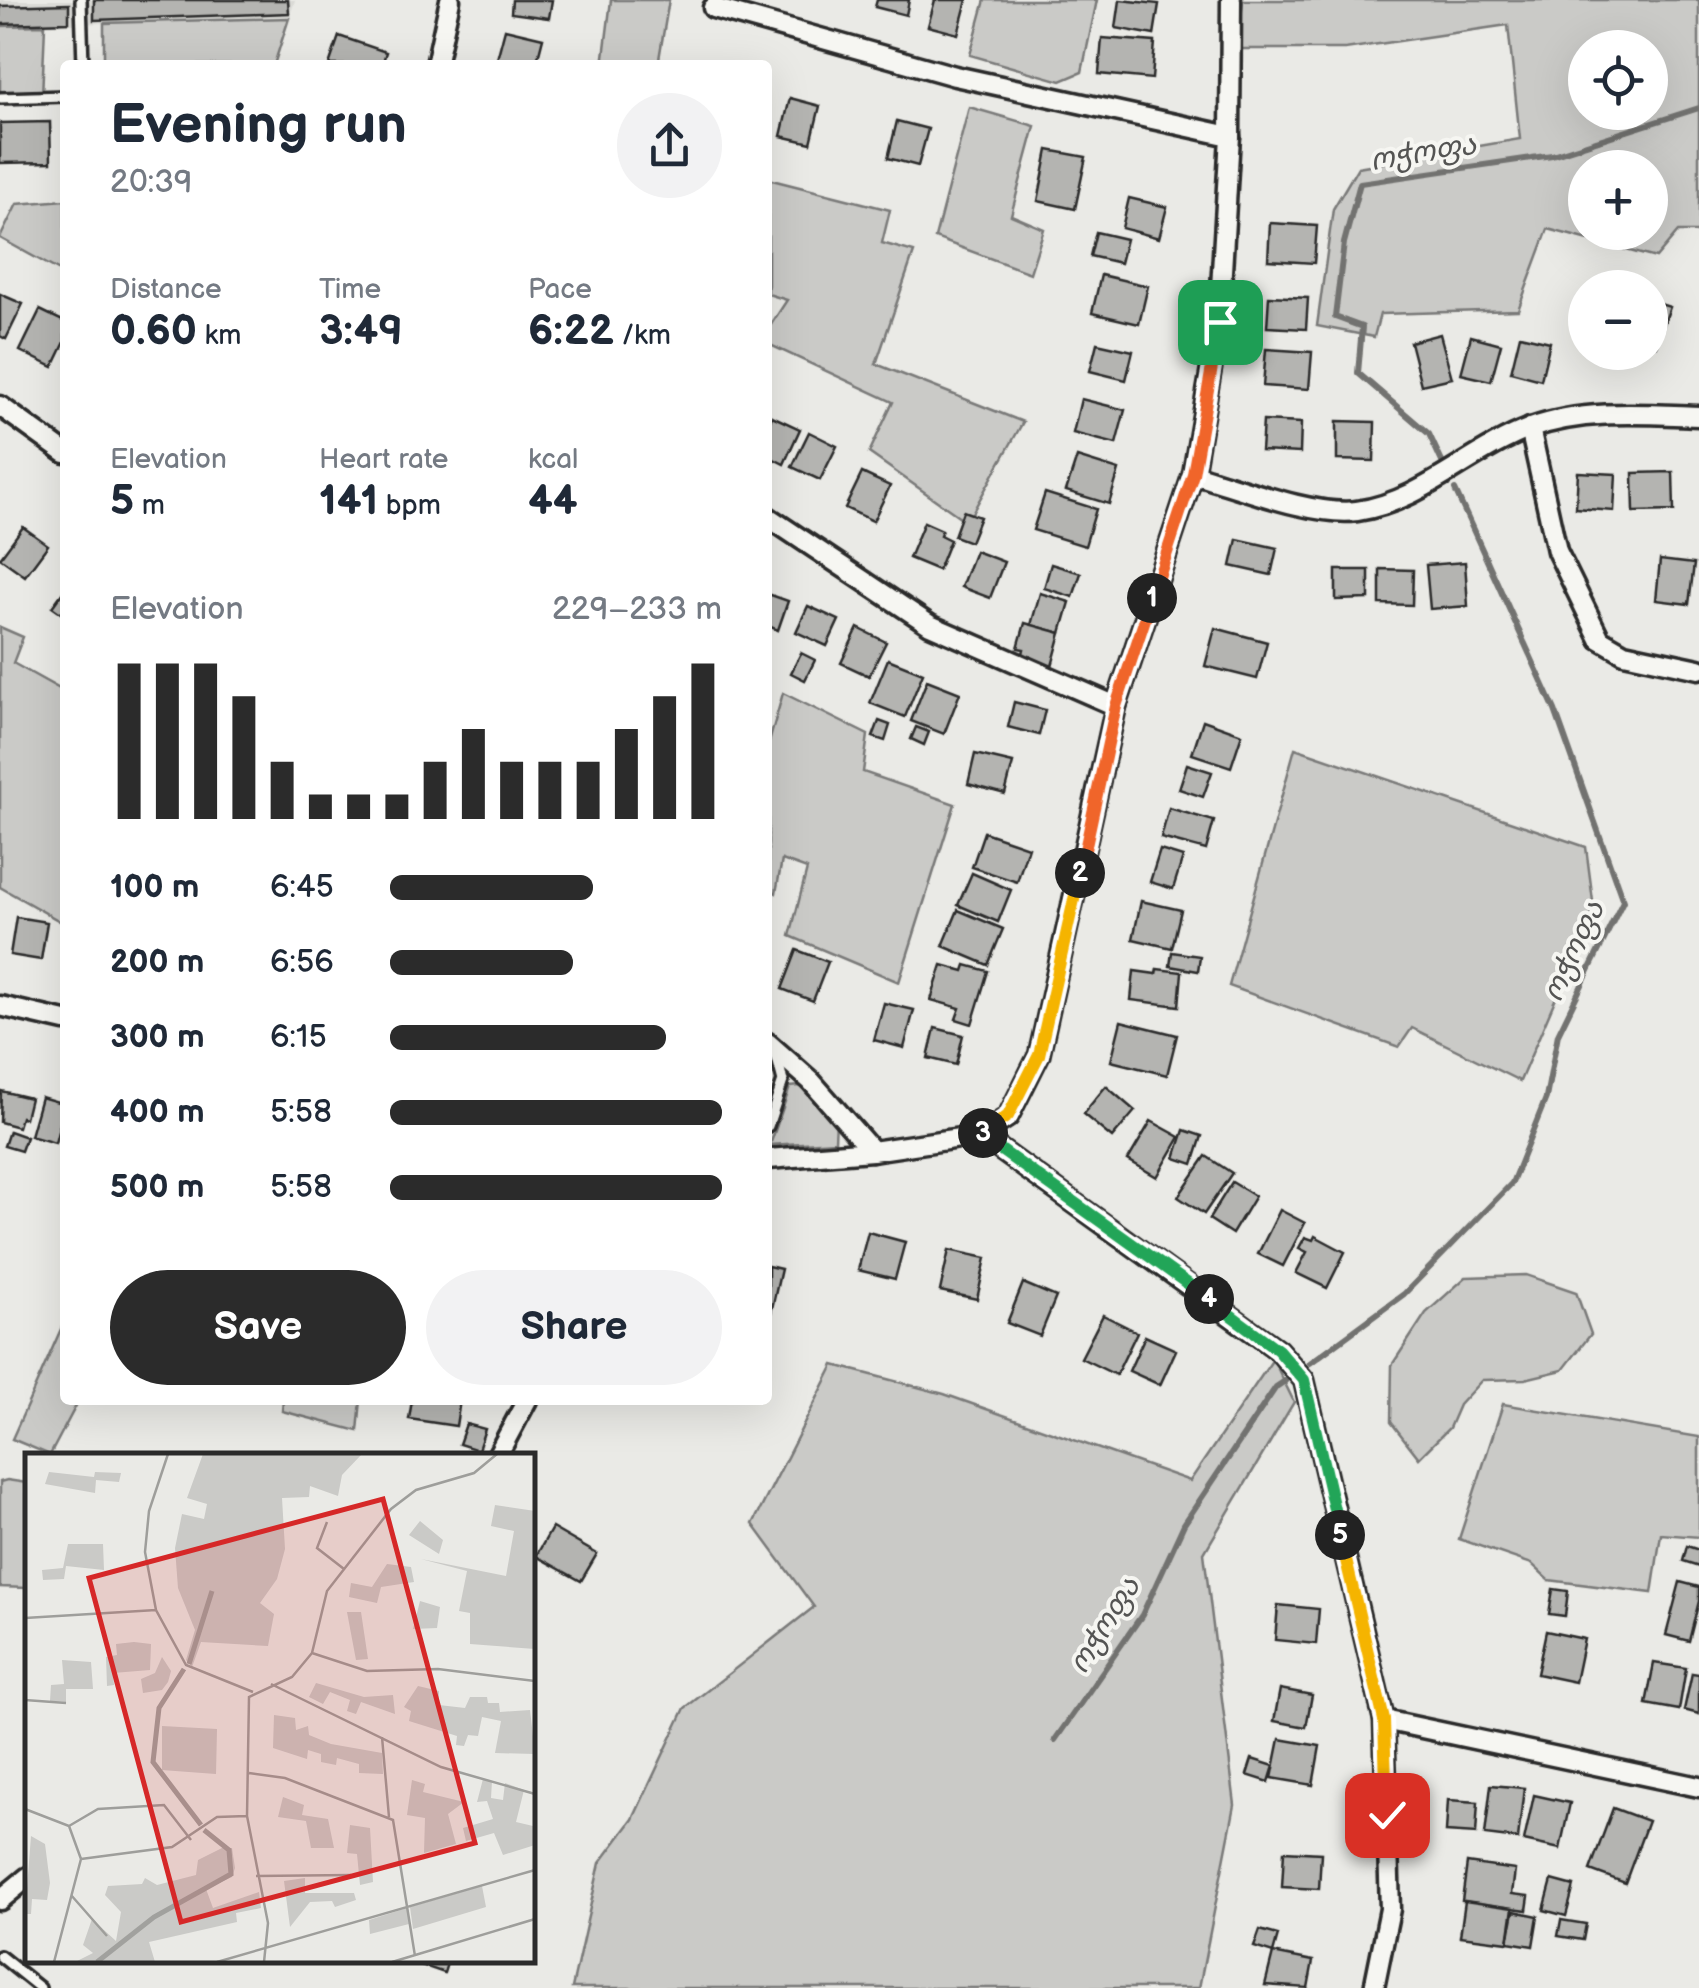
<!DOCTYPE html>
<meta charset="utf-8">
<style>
:root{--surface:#fff;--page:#f2f2f3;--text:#1f2937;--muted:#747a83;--accent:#2b2b2b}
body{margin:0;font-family:"Balsamiq Sans","Noto Sans Georgian",sans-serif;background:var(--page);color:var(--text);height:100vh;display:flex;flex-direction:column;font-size:38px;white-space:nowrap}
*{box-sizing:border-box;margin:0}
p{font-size:32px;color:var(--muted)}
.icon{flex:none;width:55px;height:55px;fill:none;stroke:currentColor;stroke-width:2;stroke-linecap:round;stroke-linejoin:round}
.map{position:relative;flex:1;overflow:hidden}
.sheet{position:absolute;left:60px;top:60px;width:712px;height:1345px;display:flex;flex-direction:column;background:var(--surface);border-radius:10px;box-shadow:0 10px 40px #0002}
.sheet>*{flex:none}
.fabs{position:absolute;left:1568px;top:30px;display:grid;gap:20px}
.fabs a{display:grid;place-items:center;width:100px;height:100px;border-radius:50%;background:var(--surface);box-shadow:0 10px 40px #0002;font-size:50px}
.pin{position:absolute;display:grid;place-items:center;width:85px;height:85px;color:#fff;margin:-42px;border-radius:20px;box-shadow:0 5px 15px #0006}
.km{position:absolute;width:50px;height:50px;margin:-25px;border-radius:50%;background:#222;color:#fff;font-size:28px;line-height:50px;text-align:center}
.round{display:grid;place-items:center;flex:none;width:105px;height:105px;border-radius:52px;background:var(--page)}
.headline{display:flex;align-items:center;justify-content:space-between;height:170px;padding:0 50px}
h1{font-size:55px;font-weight:600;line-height:75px}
.stats{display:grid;grid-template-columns:repeat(3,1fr);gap:15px;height:170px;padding:10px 50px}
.stats div{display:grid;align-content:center}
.stats b{font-size:42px;font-weight:600}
.stats small{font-size:28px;font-weight:400}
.stats p{font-size:28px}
.chart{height:280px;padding:20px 50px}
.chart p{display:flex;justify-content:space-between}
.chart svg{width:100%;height:180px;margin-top:10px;stroke:var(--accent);stroke-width:6}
.primary-button{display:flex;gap:20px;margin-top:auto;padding:20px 50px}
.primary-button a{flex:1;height:115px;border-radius:60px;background:var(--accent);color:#fff;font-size:40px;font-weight:600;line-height:115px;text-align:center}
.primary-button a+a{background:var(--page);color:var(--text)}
ul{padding:0 50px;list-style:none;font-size:32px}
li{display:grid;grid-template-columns:160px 120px 1fr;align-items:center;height:75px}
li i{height:25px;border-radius:12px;background:var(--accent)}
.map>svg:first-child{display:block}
.built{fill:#dadad6}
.green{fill:#cacac7;stroke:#7a7a79;stroke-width:2.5;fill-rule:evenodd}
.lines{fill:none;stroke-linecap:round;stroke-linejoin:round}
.stream{stroke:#727270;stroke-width:6}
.building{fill:#b4b4b1;stroke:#2b2b2b;stroke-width:2.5}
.lane-casing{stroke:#2b2b2b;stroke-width:16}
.street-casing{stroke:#2b2b2b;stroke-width:25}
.lane{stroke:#f6f6f2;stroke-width:9}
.street{stroke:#f6f6f2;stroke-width:18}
.split-1-casing{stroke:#fff;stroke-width:20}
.split-2-casing{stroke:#fff;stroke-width:20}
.split-3-casing{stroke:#fff;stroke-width:20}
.split-4-casing{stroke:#fff;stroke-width:20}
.split-5-casing{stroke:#fff;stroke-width:20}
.split-6-casing{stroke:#fff;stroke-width:20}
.split-1{stroke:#f0652b;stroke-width:12}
.split-2{stroke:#f0652b;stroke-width:12}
.split-3{stroke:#f5b400;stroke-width:12}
.split-4{stroke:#22a559;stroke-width:12}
.split-5{stroke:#22a559;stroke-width:12}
.split-6{stroke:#f5b400;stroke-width:12}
.labels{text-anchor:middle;stroke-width:8;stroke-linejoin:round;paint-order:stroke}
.water-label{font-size:30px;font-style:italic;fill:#545453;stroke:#f6f6f2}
.inset-river{fill:none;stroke:#a1a19e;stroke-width:5}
.inset-road{fill:none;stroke:#9e9e9b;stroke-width:2.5}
.view{fill:#d62828;fill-opacity:0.15;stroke:#d62828;stroke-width:5}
.inset-edge{fill:none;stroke:#2b2b2b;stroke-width:5}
</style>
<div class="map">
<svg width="1699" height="1988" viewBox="0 0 1699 1988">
<rect width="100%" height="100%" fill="#eaeae6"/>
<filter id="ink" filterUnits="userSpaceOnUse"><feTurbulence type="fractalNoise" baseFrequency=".01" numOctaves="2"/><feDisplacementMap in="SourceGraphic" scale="20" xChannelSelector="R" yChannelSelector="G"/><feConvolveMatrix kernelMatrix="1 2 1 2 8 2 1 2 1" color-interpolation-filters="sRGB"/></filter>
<g filter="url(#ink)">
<path class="built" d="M0,0H295L289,18L0,26Z"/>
<g class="green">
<path d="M611,0H669L658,65H603Z"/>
<path d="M985,0H1097L1082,72L1061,81L970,55Z"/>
<path d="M1243,0H1699V232H1678L1656,258L1548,229L1518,310L1380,314L1374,337L1317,326L1333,209L1358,167L1520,139L1508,25L1345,49H1238ZM1585,48H1650V112H1585ZM1585,168H1650V232H1585Z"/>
<path d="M289,18L274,65H104V23Z"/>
<path d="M45,25L42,97L0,98V26Z"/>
<path d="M969,107L1035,126L1011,215L1044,229L1030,273L935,238Z"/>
<path d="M768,179L890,210L882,243L914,252L876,364L1023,422L967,522L869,453L893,402L768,344V329L787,300L768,294Z"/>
<path d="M65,200V274L0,238L17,204Z"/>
<path d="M0,627L23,637L13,663L65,692V924L0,887Z"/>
<path d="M783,693L868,735L863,772L955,804L899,982L790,936L807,869L782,860L776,893L768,889V746Z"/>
<path d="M1295,748L1586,847L1594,909L1520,1081L1412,1028L1399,1047L1229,986Z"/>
<path d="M800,1086L810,1091L836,1119L835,1141L770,1145L790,1087Z"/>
<path d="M1526,1275L1576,1292L1591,1334L1563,1370L1525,1379L1482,1380L1459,1405L1449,1428L1419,1458L1391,1422L1392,1365L1426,1313L1466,1277Z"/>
<path d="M65,1320V1400H79L50,1455L12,1439Z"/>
<path d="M1273,1359L1294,1402L1204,1553L1235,1805L1199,1988H572L600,1863L633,1819L685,1708L814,1607L753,1524L834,1365L944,1394L1190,1481Z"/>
<path d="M283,1400H361L358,1431L282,1411Z"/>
<path d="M1503,1404L1699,1437V1537L1661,1534L1652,1593L1549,1580L1532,1564L1459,1539Z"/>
<path d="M7,1480L27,1483V1588L0,1587V1482Z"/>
</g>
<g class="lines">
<g class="stream">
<path d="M1442,462L1429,434L1358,373L1362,327L1335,317L1344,243L1360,183L1552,155L1699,108"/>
<path d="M1310,1363L1404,1294L1512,1183L1546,1098L1558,1034L1623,901L1555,710L1455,490"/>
<path d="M1055,1740L1142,1615L1184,1524L1276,1387L1285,1381"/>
</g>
</g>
<g class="building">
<path d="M94,0H288L289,13L94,20Z"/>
<path d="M512,0H552L549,18L511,13Z"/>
<path d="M877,0H909L906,15L875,7Z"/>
<path d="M935,0H967L958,34L928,26Z"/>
<path d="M1120,0L1159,4L1154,35L1116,28Z"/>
<path d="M69,4V22L0,24V6Z"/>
<path d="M505,29L543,38L536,65L497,59Z"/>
<path d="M339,36L386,52L382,65H329Z"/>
<path d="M1102,38L1155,42L1152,79L1099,74Z"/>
<path d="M790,98L820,106L811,143L781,136Z"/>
<path d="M897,121L928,129L918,166L888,158Z"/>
<path d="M50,122L51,162L0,163V123Z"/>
<path d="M1048,150L1086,157L1075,209L1038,201Z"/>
<path d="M1129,198L1167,207L1159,238L1122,228Z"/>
<path d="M1270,223L1317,226L1314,263L1268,260Z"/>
<path d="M1096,232L1126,239L1120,263L1090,256Z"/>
<path d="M1101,275L1148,286L1139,324L1092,313Z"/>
<path d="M0,294L23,304L6,339L0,336Z"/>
<path d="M1269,296L1308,298L1306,329L1267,327Z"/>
<path d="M1650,301L1670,307L1656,346L1650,344Z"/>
<path d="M40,310L65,322V342L53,367L20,351Z"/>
<path d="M1440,334L1452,378L1421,385L1410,342Z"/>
<path d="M1520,335L1550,342L1541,380L1511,372Z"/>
<path d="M1471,336L1501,344L1491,381L1461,374Z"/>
<path d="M1097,343L1133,351L1126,380L1090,371Z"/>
<path d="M1266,349L1312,352L1309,389L1263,386Z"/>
<path d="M1081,399L1125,410L1116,444L1073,433Z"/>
<path d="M772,416L800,429L784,464L768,456V426Z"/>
<path d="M1263,421L1301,423L1300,453L1261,451Z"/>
<path d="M1337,421L1375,422L1374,461L1337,460Z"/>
<path d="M809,432L837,446L820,480L792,467Z"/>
<path d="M1077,457L1119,470L1109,504L1066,491Z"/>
<path d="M1578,472L1616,474L1614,511L1576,508Z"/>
<path d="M1673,472L1674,511L1634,512L1633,473Z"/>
<path d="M862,473L890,486L873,521L845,508Z"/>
<path d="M1045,493L1096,509L1085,546L1033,530Z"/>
<path d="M963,511L980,517L970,542L954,536Z"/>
<path d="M924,522L942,530L940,535L950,540L938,570L909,558Z"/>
<path d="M23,527L48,545L25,576L0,558Z"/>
<path d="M1237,539L1277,548L1271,575L1231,566Z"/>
<path d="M975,551L1004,562L990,598L961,587Z"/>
<path d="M1660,560L1694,564L1689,604L1656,600Z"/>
<path d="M1465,562L1468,606L1430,609L1426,565Z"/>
<path d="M1051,564L1081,573L1073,597L1044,588Z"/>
<path d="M1380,569L1413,570L1412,605L1380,604Z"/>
<path d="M1336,570H1369V599L1336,600Z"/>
<path d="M65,589V616L52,607Z"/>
<path d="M1040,593L1070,602L1061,633L1031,625Z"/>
<path d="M768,594L788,601L778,630L768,626Z"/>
<path d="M808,606L839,620L827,646L796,632Z"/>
<path d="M1025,623L1061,633L1052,666L1022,658L1024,649L1018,648Z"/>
<path d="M858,628L886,642L869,676L841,663Z"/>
<path d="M1215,628L1267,642L1257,679L1205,666Z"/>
<path d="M801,653L815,660L805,680L791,673Z"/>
<path d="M888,659L923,673L905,717L870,703Z"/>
<path d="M927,680L960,693L944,734L911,721Z"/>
<path d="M1014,702L1045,710L1039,735L1008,727Z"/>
<path d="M1203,720L1242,734L1231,767L1192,754Z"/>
<path d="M879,721L890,725L885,741L873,737Z"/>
<path d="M916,727L929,732L924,745L911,739Z"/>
<path d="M975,754L1013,763L1005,794L968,784Z"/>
<path d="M1187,764L1212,772L1203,797L1179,789Z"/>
<path d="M1169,808L1214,821L1206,850L1161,838Z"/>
<path d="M984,832L1028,847L1017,882L972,867Z"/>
<path d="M1160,850L1183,857L1173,889L1150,882Z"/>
<path d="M972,873L1011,890L998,922L958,905Z"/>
<path d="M1141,901L1181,910L1172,948L1133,939Z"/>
<path d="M958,910L1003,929L988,965L943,946Z"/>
<path d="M16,917L47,922L41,960L10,955Z"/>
<path d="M797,950L828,962L813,1001L782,989Z"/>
<path d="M1172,952L1200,956L1198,971L1170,966Z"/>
<path d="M942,965L964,971L966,965L988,971L972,1024L956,1019L960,1008L931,1000Z"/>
<path d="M1157,969L1182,972L1179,1006L1131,1000L1134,971L1156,974Z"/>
<path d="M884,1003L914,1010L904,1048L874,1040Z"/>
<path d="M1121,1021L1177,1035L1167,1075L1111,1061Z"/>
<path d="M935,1028L963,1035L956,1065L928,1058Z"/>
<path d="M1106,1086L1135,1111L1112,1138L1083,1114Z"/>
<path d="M1,1091L30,1098L25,1118L21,1117L18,1127L0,1122Z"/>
<path d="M41,1097L65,1104L55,1143L30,1136Z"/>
<path d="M1151,1121L1180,1137L1157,1177L1128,1160Z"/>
<path d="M1184,1130L1202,1136L1193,1164L1175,1158Z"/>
<path d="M9,1131L26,1137L21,1151L4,1146Z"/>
<path d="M1206,1156L1232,1173L1204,1214L1178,1197Z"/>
<path d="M1232,1182L1255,1196L1232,1234L1209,1219Z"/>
<path d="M1280,1210L1305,1223L1283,1266L1258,1254Z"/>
<path d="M868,1232L905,1242L895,1279L858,1270Z"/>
<path d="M1315,1236L1345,1252L1327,1288L1296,1273L1307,1252L1299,1248L1305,1237L1313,1240Z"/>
<path d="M949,1250L986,1258L977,1299L940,1291Z"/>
<path d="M768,1266L781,1269L768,1326Z"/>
<path d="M1023,1283L1056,1297L1040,1336L1007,1323Z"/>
<path d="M1103,1315L1137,1332L1116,1375L1081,1358Z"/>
<path d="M1145,1336L1176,1350L1160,1385L1129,1371Z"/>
<path d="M412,1400H460L456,1426L409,1419Z"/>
<path d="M466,1424L485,1429L478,1450L459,1444Z"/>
<path d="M552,1528L597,1554L581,1581L536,1556Z"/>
<path d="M1687,1546L1699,1550V1566L1683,1561Z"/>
<path d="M1680,1582L1699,1587V1601L1689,1641L1666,1635Z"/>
<path d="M1553,1589L1568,1591L1565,1616L1549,1614Z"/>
<path d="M1278,1605L1319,1609L1316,1644L1275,1640Z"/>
<path d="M1546,1631L1584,1639L1575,1682L1537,1674Z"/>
<path d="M1654,1663L1686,1668L1679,1710L1646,1704Z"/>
<path d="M1692,1673L1699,1674V1714L1684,1710Z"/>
<path d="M1280,1689L1312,1695L1306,1727L1274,1721Z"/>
<path d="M1280,1739L1320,1746L1313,1785L1272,1778Z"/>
<path d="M1252,1759L1274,1766L1269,1782L1247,1775Z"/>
<path d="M1491,1785L1524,1788L1518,1839L1485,1835Z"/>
<path d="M1534,1795L1570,1803L1560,1849L1524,1841Z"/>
<path d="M1448,1800L1478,1802L1476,1834L1446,1832Z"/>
<path d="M1613,1808L1648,1821L1625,1883L1590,1870Z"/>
<path d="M1284,1851L1321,1853L1319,1889L1282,1887Z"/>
<path d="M1467,1863L1515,1870L1512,1894L1529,1896L1527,1910L1462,1901Z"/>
<path d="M1552,1880L1574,1886L1566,1916L1544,1910Z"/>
<path d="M1465,1901L1513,1908L1508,1942L1460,1936Z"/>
<path d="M1514,1911L1538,1916L1533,1946L1508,1942Z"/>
<path d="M1561,1920L1586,1924L1583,1940L1558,1936Z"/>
<path d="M1260,1930L1278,1935L1273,1953L1254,1947Z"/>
<path d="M1273,1953L1313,1961L1308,1988L1265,1985Z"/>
<path d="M407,1960H448L444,1973Z"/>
</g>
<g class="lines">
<defs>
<g id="lane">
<path d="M81,0L83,65"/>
<path d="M0,98L65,96"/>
<path d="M768,1126L783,1081L777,1058"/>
<path d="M0,1956L40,1988"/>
</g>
<g id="street">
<path d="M713,8L955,76L1230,136"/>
<path d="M436,65L450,0"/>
<path d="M0,406L65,453"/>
<path d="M1530,428L1557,551L1600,639L1624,653L1699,669"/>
<path d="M1193,474C1236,486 1314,517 1357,511C1422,502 1471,450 1531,428C1584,409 1644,414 1699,416"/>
<path d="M768,517L930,625L1116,706"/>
<path d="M0,1006L65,1021"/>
<path d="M768,1043L811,1081L872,1151"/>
<path d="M980,1135L1278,1350L1304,1380L1384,1720L1390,1909L1374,1988"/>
<path d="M768,1159L872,1151L980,1135L1008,1117L1039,1055L1116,706L1193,474L1219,322L1230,136L1231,0"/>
<path d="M497,1456L527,1400"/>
<path d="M1384,1720L1699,1787"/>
<path d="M0,1900L28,1877"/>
</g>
</defs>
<use href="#lane" class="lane-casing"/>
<use href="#street" class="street-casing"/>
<use href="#lane" class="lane"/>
<use href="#street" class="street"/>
</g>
</g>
<g class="lines" filter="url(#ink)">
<defs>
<path id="split-1" d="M1152,598L1193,474L1220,322"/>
<path id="split-2" d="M1080,873L1116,706L1152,598"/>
<path id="split-3" d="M983,1133L1008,1116L1039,1055L1080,873"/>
<path id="split-4" d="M983,1133L980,1135L1209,1299"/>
<path id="split-5" d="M1209,1299L1278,1350L1304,1380L1340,1535"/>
<path id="split-6" d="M1340,1535L1384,1720L1387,1815"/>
</defs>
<use href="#split-1" class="split-1-casing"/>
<use href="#split-2" class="split-2-casing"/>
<use href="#split-3" class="split-3-casing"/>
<use href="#split-4" class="split-4-casing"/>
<use href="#split-5" class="split-5-casing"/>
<use href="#split-6" class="split-6-casing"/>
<use href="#split-1" class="split-1"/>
<use href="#split-2" class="split-2"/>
<use href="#split-3" class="split-3"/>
<use href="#split-4" class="split-4"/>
<use href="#split-5" class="split-5"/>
<use href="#split-6" class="split-6"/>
</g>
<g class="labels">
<g class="water-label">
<text transform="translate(1423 152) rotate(-9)" y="10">ოჭოფა</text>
<text transform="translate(1573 951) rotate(-65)" y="10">ოჭოფა</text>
<text transform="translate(1104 1625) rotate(-58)" y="10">ოჭოფა</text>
</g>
</g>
<g transform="translate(25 1453)">
<rect width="510" height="510" fill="#eaeae6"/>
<path d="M178,1H337L317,22L313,43L285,33L284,44L257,45L260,96L252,126L235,150L249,161L243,193L176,189L167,214L161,207L170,177L153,135L150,95L157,61L179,66L182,51L162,45ZM24,19L69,24L70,19L96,20L94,29L71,27L70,40L20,31ZM470,52L510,58V196L445,191V160L434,158L442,118L396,106L481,123L489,78L466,73ZM395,68L418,87L414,101L384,82ZM43,91H78L79,117L41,113L39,126L18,127L17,117L38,115ZM362,111L386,114L389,129L356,134L352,150L324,144L326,130L347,134ZM395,148L415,154L412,175L388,176ZM322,159H336L343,206L331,207ZM109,189L126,191L125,217L88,220L89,232L82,233L81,204L92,202L91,191ZM137,204L146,218L143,229L137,237L118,240L116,226L130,220ZM37,207L66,209L68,236H41V249L25,248L26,232L39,231ZM291,230L339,244L368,242L370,261L336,249L331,261L322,258L325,247L305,239L298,251L284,244ZM393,233L414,238V252L440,255L445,244H462L463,250H474L475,259L505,257L510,301L470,300L476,268L457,264L453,283L443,282L439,293L431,292L432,283L384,268L386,258L379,254ZM249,262L270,265L271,277L283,273L284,282L306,291L357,300L358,321L334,320V311L312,305L311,312L296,309V301L283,297L282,306L248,295ZM137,273L192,276L191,321L137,317ZM458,326L467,328L466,345L478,347L480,330L499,337L491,369L508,373L510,367V392L478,402L469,380L441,388L438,375L468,366L462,348L452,349ZM387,327L400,331L398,339L439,349L423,361L431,391L399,400L400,365L382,362ZM258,344L279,352L277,362L303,366L309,395H286L281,368L253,364ZM325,372L345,375L348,429L335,432L332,401L322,400ZM6,383L20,391L25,430L22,447L7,446L6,461H0ZM197,395H207L210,415L207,424L181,436L188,455L234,439L236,455L211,460L212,469L124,489L130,509H50L68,500L58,492L67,466L91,488L96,459L80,442L83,433L117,431L120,425L132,432L171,422L173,407ZM280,425V440H329L331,447L310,454L307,448L285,449L265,474L259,428ZM457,433L461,454L388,476L385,454ZM382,455L384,471L345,481L344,467Z" fill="#cacac7"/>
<path class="inset-river" d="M164,211L187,138M159,216L134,255L128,309L176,372M72,509L129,464L206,421L204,397L179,377"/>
<path class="inset-road" d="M143,1L124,58L120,99L131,157L161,212L228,239M302,69L292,95L319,116M0,165L131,157M287,200L342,218L413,216L510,228M246,231L416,314L510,341M0,247L41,250M357,284L364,364M224,320L260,325L368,367L390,503M0,356L44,373L56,406M44,373L73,356L139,352L166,387M56,406L147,394L192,364L222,363M231,423L326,422M46,442L82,483M29,509L56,406M192,509L510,417M239,509L243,470L222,363L224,244L267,224L287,200L302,138L366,56L391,37L449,20L472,1M367,509L510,466"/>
<path class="view" d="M358,46L450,390L156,469L64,125Z"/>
<rect width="510" height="510" class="inset-edge"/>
</g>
</svg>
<div class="fabs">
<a><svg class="icon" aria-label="locate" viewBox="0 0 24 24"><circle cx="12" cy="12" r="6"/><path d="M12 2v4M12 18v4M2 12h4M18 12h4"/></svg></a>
<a>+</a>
<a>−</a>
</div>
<div class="pin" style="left:1220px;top:322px;background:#1e9e55"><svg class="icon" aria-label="arrive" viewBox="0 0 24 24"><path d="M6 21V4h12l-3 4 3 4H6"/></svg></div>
<div class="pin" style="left:1387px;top:1815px;background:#d93025"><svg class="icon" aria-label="check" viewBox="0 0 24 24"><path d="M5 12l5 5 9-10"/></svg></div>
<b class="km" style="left:1152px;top:598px">1</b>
<b class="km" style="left:1080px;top:873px">2</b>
<b class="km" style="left:983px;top:1133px">3</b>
<b class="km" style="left:1209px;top:1299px">4</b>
<b class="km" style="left:1340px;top:1535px">5</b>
<section class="sheet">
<div class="headline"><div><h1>Evening run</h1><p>20:39</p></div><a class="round"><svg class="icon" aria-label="share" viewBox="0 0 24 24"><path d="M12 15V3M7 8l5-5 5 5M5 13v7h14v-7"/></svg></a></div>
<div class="stats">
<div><p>Distance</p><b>0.60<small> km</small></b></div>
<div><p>Time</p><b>3:49</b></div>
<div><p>Pace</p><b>6:22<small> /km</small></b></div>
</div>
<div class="stats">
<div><p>Elevation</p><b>5<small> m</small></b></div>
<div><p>Heart rate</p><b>141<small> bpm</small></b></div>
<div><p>kcal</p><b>44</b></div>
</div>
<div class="chart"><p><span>Elevation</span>229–233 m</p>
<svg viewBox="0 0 160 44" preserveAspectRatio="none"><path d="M5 44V6M15 44V6M25 44V6M35 44V14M45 44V30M55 44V38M65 44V38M75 44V38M85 44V30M95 44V22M105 44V30M115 44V30M125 44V30M135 44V22M145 44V14M155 44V6"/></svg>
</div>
<ul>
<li><b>100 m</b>6:45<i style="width:61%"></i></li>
<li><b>200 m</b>6:56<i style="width:55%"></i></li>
<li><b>300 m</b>6:15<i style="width:83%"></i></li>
<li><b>400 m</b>5:58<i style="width:100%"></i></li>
<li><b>500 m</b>5:58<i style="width:100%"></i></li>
</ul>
<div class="primary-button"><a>Save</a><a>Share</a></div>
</section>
</div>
